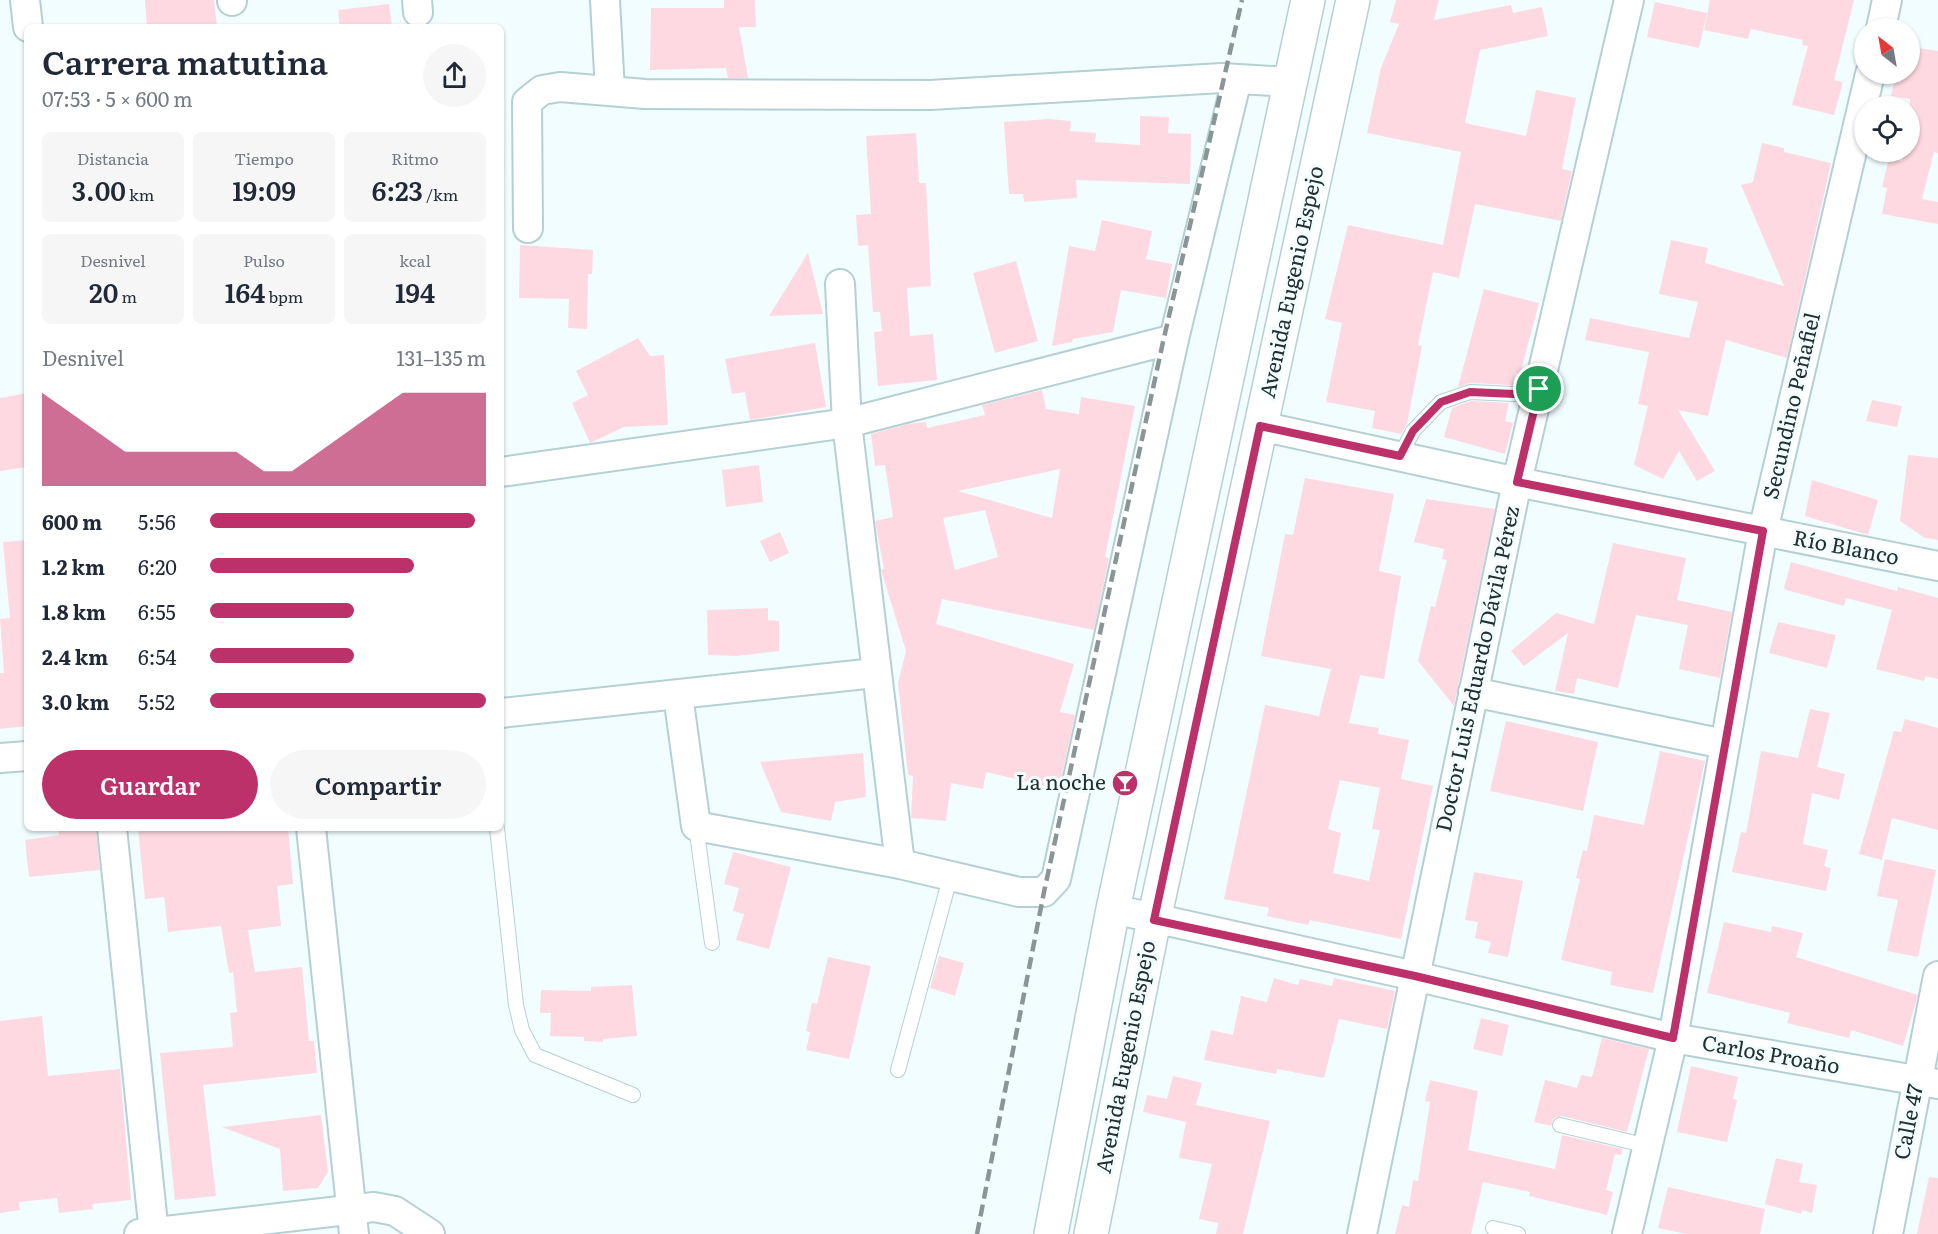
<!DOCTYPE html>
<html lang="es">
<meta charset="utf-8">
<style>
:root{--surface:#fff;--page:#f6f6f7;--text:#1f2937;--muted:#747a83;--accent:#bc3169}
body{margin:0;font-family:Literata,serif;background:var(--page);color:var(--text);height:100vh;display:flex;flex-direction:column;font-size:22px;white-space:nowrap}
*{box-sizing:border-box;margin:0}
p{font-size:20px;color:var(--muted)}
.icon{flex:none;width:33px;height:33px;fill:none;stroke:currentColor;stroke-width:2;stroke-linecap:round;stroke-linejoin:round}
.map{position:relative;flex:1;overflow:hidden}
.details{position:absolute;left:24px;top:24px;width:480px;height:807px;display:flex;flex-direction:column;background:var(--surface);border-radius:9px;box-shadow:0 2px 4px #0004}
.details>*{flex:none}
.needle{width:39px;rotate:329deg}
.buttons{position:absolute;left:1854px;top:18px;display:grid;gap:12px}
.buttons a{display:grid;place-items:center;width:66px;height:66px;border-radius:50%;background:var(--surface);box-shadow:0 2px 4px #0004;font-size:30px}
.pin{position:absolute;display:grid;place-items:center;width:51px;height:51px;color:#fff;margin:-26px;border:3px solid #fff;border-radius:50%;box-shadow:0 2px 6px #0007}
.round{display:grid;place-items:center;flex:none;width:63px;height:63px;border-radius:32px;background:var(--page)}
.headline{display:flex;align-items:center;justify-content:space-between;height:102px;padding:0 18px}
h1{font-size:33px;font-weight:600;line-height:45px}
.metrics{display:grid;grid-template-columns:repeat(3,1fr);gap:9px;height:102px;padding:6px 18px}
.metrics div{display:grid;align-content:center;border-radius:9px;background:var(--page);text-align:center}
.metrics b{font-size:26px;font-weight:600}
.metrics small{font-size:16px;font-weight:400}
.metrics p{font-size:16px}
.chart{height:168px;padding:12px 18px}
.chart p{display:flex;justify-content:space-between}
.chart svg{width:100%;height:108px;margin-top:6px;fill:var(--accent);opacity:.7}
.action{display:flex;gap:12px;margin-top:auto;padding:12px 18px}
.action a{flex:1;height:69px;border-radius:36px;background:var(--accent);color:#fff;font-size:24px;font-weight:600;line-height:69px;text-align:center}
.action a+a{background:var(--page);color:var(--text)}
ul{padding:0 18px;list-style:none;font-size:20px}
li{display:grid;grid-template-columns:96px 72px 1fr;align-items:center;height:45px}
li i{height:15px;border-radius:8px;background:var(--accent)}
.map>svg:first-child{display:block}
.building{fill:#fed9e2;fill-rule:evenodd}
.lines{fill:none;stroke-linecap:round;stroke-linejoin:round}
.service-casing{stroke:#b5d0d5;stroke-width:16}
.minor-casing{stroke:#b5d0d5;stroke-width:32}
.primary-casing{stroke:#b5d0d5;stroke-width:36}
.service{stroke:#fff;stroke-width:14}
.minor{stroke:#fff;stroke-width:28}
.primary{stroke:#fff;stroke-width:33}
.rail{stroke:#899597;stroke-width:4.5;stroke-dasharray:12 6;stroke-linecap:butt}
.route-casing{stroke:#fff;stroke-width:12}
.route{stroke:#bc3169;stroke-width:8}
.labels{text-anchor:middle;stroke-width:6;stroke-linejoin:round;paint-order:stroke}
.street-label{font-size:21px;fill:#232e30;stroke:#f1fdff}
.poi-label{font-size:21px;fill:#232e30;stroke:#f1fdff;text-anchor:end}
</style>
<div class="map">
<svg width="1938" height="1234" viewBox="0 0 1938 1234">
<rect width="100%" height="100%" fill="#f1fdff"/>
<g class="building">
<path d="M145,0H214L217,27H147Z"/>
<path d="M724,0H755L756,27H739L748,78H728L726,68L650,70L651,8H724Z"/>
<path d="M1396,0H1439L1434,20L1511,5L1513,13L1542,7L1548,36L1480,50L1465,123L1526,136L1536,90L1576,98L1562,169L1572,171L1561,221L1475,204L1459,278L1433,272L1418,345L1422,346L1407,424L1401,434L1372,428L1375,411L1326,402L1342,323L1325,319L1348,225L1443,245L1461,152L1367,133L1381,68L1399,24L1390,22Z"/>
<path d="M1710,0H1854L1834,80L1843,82L1834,115L1792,105L1808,46L1802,45L1803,40L1751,29L1748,39L1704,30Z"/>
<path d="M1655,2L1707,13L1699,48L1647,37Z"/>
<path d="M389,4L392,27H340L338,10Z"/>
<path d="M1910,47L1938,51V153L1934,152L1922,199L1938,202V224L1882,214L1887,188L1882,187L1889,158L1902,161L1905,152H1910V99L1891,96L1896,74H1910Z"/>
<path d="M1140,116L1169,117L1168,133L1191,134L1190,184L1076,180L1077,198L1024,202L1023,194H1009L1004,122L1049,119L1071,121L1070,131L1096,133L1095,142L1140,145Z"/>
<path d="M916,133L919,183H926L931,286L907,288L910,336L933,334L937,380L878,386L874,332L882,331L880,312H873L868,245L858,246L856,215L871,214L866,136Z"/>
<path d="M1762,143L1784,148V152L1831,163L1787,358L1726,340L1708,416L1678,410L1715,471L1697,481L1679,451L1663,479L1634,465L1648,406L1638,404L1649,352L1585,340L1590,318L1689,338L1698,302L1659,294L1671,240L1708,248L1705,263L1784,286L1741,185L1753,182Z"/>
<path d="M1102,220L1152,231L1146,259L1172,264L1166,298L1121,290L1113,332L1073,339L1072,342L1052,346L1069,246L1095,251Z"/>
<path d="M520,245L593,250L592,274H588L587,329L568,328L569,299L519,298Z"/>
<path d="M808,253L823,314L769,316Z"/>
<path d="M1016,261L1038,341L995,353L973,273Z"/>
<path d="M1484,289L1539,303L1520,374L1515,373L1513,385L1470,383L1458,387Z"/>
<path d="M638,338L650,356L664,355L668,425L624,427L590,443L572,403L588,395L576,371Z"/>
<path d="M815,343L826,407L750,420L745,392L732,394L725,359Z"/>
<path d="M1042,390L1046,409L1079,414L1081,397L1135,406L1105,557L1109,558L1094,630L942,599L936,624L1074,664L1060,712L1075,715L1059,789L986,772L983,789L951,783L946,821L911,818L913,776L908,775L898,683L906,651L881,570L884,569L875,521L893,517L885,465L875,466L871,434L908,424L926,422L927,428L985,415L982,405ZM1060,469L1052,518L958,491ZM985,510L998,557L955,570L943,518Z"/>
<path d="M27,393V467L0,471V398Z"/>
<path d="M1872,400L1902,406L1897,427L1866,421Z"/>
<path d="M1471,401L1509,403L1505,421L1513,423L1505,454L1444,437L1452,408Z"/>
<path d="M1908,455L1938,458V540L1925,538L1900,521Z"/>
<path d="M759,465L763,502L726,507L722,470Z"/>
<path d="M1305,478L1394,494L1379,571L1401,576L1384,679L1360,675L1349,723L1379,728L1378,734L1409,740L1401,779L1433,786L1401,939L1310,920L1308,925L1267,916L1269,908L1224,899L1265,705L1319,716L1331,669L1261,656L1285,534L1293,535ZM1340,780L1380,788L1372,829L1380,830L1369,881L1333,873L1341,833L1328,829Z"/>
<path d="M1812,480L1878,500L1868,535L1805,516Z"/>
<path d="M1426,499L1495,509L1454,706L1418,661L1431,606L1435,607L1447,560L1442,559L1444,549L1414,542Z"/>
<path d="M780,532L789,553L770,562L760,541Z"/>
<path d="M27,540V726L0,729V673H4L0,619L10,618L3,542Z"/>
<path d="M1613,543L1686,558L1677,600L1732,612L1720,678L1679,669L1688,625L1636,615L1618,688L1577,678L1574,694L1555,691L1568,633L1524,666L1511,651L1556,613L1594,624Z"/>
<path d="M1791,562L1897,591L1898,587L1938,598V679L1925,676L1924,681L1876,669L1892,610L1846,598L1844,606L1786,590L1784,588Z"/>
<path d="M768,608V620L779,621V651L737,656L708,655L707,610Z"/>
<path d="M1778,622L1836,635L1827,668L1769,653Z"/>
<path d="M1810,709L1830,713L1817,767L1845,774L1839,800L1812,793L1803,844L1828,850L1824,866L1831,868L1826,891L1732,872L1741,832L1746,833L1761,751L1798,758Z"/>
<path d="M1905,719L1938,728V830L1892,818L1882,860L1859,854L1894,731L1901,732Z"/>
<path d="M1506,721L1598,742L1583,811L1490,791Z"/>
<path d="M1660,751L1705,761L1653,993L1610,985L1612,972L1561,960L1580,879L1576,878L1583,850L1587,851L1594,815L1644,825Z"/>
<path d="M863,753L866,797L835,802L831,821L781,812L760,762Z"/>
<path d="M58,828H96L100,870L29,877L25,840L59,835Z"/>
<path d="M138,828H288L293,884L277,886L281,926L248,930L255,972L302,967L309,1041H314L317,1073L203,1085L216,1196L175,1200L160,1053L233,1047L230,1013L237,1012L233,972L229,973L221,926L168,932L164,897L145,899Z"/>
<path d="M733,852L791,867L769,949L736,940L744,914L733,911L739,888L724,884Z"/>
<path d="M1885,859L1936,870L1918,957L1887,951L1898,900L1877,896Z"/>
<path d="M1474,872L1523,881L1508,957L1488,953L1491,942L1475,938L1478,922L1465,920Z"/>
<path d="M1724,922L1771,932L1772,926L1803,933L1796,957L1918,995L1903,1046L1851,1030L1849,1038L1787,1023L1790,1013L1707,993Z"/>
<path d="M939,956L964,963L955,996L930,988Z"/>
<path d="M828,957L871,966L849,1059L806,1050L810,1032L806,1031L812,1003L817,1004Z"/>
<path d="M1274,978L1298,985L1300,979L1332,986L1334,978L1395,991L1387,1029L1339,1019L1324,1078L1277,1069L1276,1074L1204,1060L1211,1030L1233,1035L1241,996L1267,1002Z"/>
<path d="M632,985L637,1036L603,1039V1042L584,1041V1037L550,1036L551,1013H540L541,990L591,991V987Z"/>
<path d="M42,1016L48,1076L120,1069L131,1200L92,1204L93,1209L59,1213L57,1198L19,1202L20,1210L0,1213V1021Z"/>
<path d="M1481,1018L1509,1025L1502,1056L1473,1049Z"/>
<path d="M1602,1038L1649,1049L1627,1132L1562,1116L1554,1118L1551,1126L1534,1122L1545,1080L1577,1088L1581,1075L1592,1077Z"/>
<path d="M1691,1066L1738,1077L1733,1099L1737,1100L1727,1142L1677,1132Z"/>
<path d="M1173,1076L1202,1083L1196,1105L1270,1121L1243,1234H1216L1218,1223L1199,1219L1212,1164L1179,1158L1186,1122L1143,1112L1147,1095L1167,1099Z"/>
<path d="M1430,1080L1478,1091L1468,1150L1555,1169L1562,1135L1623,1149L1621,1155L1615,1154L1606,1190L1613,1192L1607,1215L1529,1196L1530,1192L1483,1182L1471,1234H1395L1402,1205L1409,1207L1413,1180L1418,1181L1430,1102L1425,1101Z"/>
<path d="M321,1115L328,1172L318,1188L283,1191L280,1149L222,1127Z"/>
<path d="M1776,1158L1803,1164L1799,1182L1817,1185L1812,1213L1802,1210L1801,1214L1765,1204Z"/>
<path d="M1929,1177L1938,1178V1234H1917Z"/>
<path d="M1668,1187L1765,1209L1760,1234H1686L1658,1228Z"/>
</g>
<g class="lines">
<defs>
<g id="service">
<path d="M1400,456L1413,431L1441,402L1470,392L1514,394L1539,389"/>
<path d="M696,826L712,943"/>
<path d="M497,828L516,1005L522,1030L535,1055L633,1095"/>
<path d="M898,1070L950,878"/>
<path d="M1560,1125L1648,1146"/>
<path d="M1493,1228L1518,1234"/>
</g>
<g id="minor">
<path d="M25,0L28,27"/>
<path d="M232,0V1"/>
<path d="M417,0L418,12"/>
<path d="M605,0L610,91"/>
<path d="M1881,28L1887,0"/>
<path d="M528,228L527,102L542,90L560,87L645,94L930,95L1222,78L1290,82"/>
<path d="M840,284L847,423L900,864"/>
<path d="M1260,426L1517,482L1938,566"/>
<path d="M501,472L847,423L1174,339"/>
<path d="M1473,692L1724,744"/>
<path d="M678,695L696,826L900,864L1019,892H1044L1056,879L1174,339L1237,79"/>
<path d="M501,713L875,673"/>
<path d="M0,758L27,756"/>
<path d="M112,828L154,1234"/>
<path d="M311,828L354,1234"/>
<path d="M1113,909L1415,976L1673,1038L1938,1084"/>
<path d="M139,1234L374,1207L395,1211L430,1234"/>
<path d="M1362,1234L1517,482L1629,0"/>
<path d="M1627,1234L1673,1038L1763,531L1870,74"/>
<path d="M1888,1234L1938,976"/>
</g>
<g id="primary">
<path d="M1051,1234L1113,909L1308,0"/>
<path d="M1091,1234L1154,920L1353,0"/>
</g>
</defs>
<use href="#service" class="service-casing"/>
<use href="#minor" class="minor-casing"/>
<use href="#primary" class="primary-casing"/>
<use href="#service" class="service"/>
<use href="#minor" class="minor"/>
<use href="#primary" class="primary"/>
<path class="rail" d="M977,1234L1044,892L1163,342L1242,0"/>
</g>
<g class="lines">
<defs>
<path id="route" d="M1539,389L1517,482L1763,531L1673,1038L1415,976L1154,920L1260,426L1400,456L1413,431L1441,402L1470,392L1514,394Z"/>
</defs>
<use href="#route" class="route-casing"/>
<use href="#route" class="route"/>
</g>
<defs>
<symbol id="bar-disc" viewBox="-11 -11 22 22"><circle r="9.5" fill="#bc3169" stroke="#f1fdff"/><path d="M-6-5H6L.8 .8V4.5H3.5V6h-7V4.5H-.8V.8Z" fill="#fff"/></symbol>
</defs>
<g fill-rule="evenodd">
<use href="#bar-disc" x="1110" y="768" width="30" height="30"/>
</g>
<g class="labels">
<g class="street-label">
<text transform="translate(1292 282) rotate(-78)" y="7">Avenida Eugenio Espejo</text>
<text transform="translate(1792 406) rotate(-77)" y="7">Secundino Peñafiel</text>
<text transform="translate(1846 548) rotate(11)" y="7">Río Blanco</text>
<text transform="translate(1478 669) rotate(-78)" y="7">Doctor Luis Eduardo Dávila Pérez</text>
<text transform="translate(1771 1055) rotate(10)" y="7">Carlos Proaño</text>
<text transform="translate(1126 1057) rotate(-79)" y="7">Avenida Eugenio Espejo</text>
<text transform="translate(1909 1122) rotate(-79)" y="7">Calle 47</text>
</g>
<g class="poi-label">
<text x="1106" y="790">La noche</text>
</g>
</g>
</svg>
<div class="buttons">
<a><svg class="needle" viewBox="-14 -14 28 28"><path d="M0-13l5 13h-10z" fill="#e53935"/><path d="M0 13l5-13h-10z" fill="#747a83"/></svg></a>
<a><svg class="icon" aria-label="locate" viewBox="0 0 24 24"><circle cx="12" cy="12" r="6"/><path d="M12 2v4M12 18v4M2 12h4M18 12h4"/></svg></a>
</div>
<div class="pin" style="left:1539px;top:389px;background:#1e9e55"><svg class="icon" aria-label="arrive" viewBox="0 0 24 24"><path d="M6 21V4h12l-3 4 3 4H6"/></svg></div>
<section class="details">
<div class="headline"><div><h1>Carrera matutina</h1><p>07:53 · 5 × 600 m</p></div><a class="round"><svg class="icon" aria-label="share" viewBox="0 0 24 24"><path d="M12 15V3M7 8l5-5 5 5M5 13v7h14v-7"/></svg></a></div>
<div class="metrics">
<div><p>Distancia</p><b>3.00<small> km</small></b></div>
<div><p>Tiempo</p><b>19:09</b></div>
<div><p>Ritmo</p><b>6:23<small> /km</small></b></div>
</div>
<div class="metrics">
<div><p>Desnivel</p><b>20<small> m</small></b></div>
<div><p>Pulso</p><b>164<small> bpm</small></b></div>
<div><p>kcal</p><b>194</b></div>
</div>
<div class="chart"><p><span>Desnivel</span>131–135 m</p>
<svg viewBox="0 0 160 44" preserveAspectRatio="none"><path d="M0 44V6L10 14L20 22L30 30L40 30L50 30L60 30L70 30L80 38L90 38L100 30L110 22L120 14L130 6L140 6L150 6L160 6V44z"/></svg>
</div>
<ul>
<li><b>600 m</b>5:56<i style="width:96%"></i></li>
<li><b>1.2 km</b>6:20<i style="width:74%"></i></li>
<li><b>1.8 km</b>6:55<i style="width:52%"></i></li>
<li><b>2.4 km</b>6:54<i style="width:52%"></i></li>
<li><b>3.0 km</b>5:52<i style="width:100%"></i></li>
</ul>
<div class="action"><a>Guardar</a><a>Compartir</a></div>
</section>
</div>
